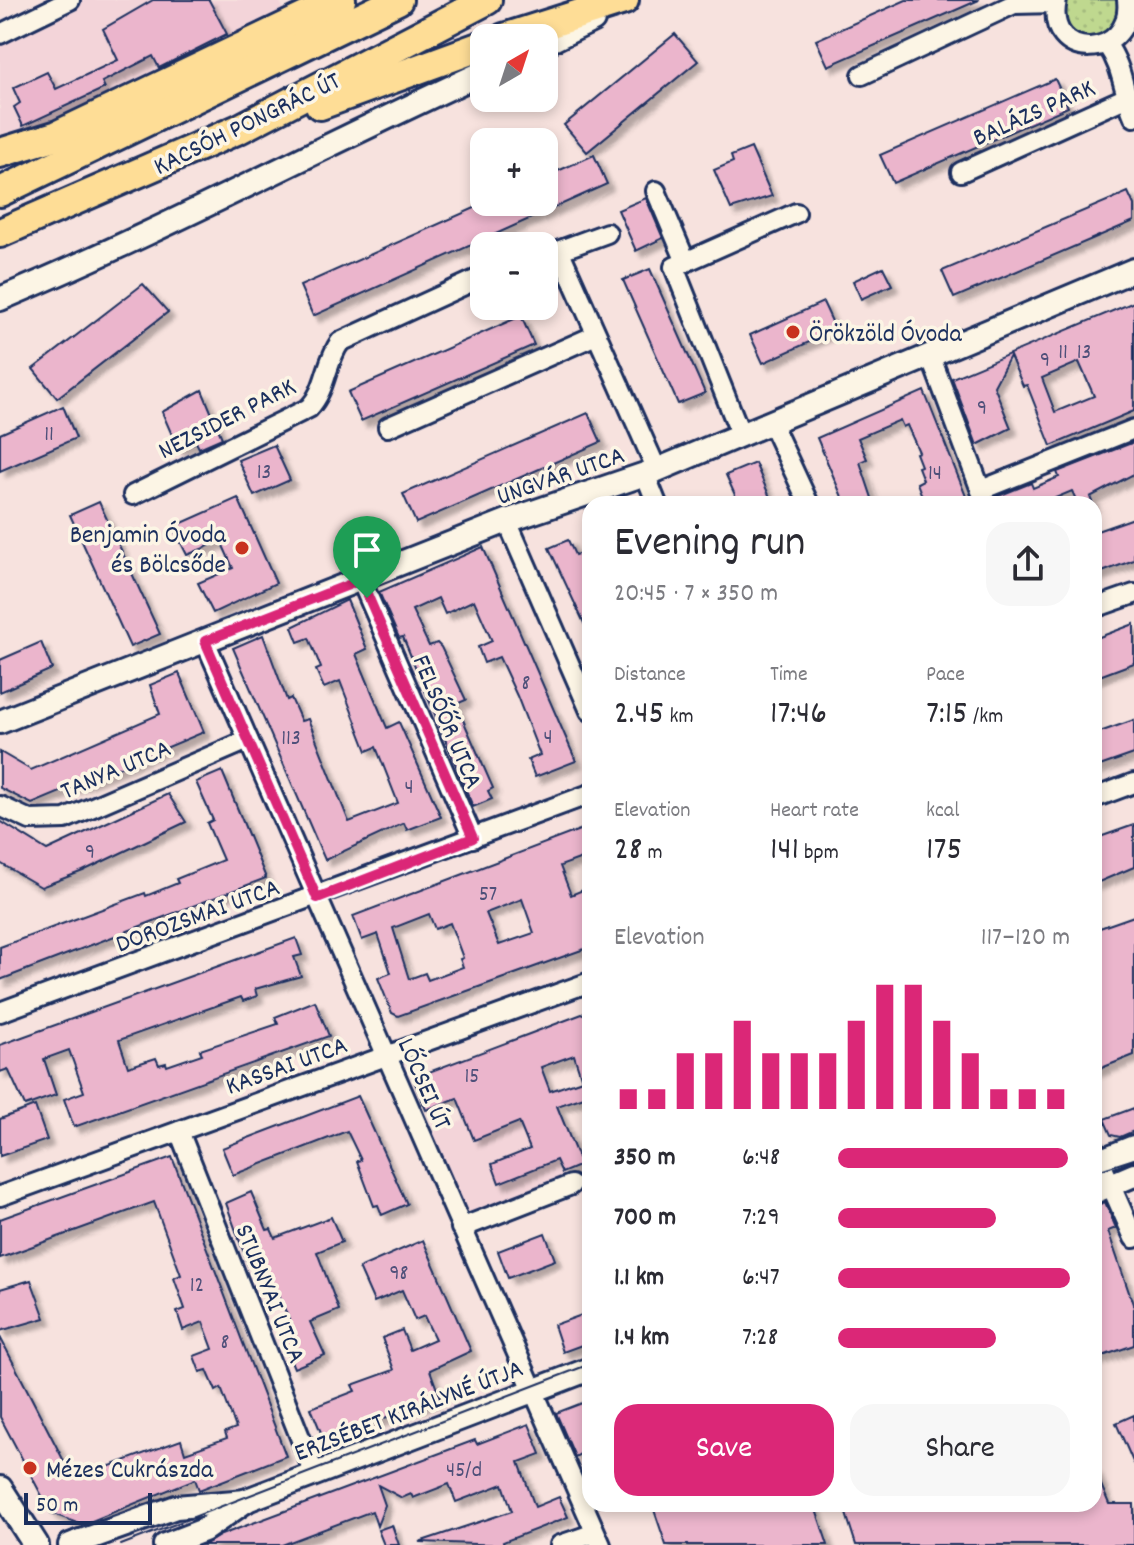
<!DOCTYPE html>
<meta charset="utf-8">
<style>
:root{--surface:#fff;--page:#f7f7f7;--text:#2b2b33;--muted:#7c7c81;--accent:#db2777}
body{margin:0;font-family:Dekko,sans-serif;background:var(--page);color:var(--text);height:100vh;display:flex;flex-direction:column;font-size:30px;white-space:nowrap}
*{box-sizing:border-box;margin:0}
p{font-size:26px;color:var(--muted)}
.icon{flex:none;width:44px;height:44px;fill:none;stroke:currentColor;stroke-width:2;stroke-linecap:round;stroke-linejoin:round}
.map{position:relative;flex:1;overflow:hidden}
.sheet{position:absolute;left:582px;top:496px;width:520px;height:1016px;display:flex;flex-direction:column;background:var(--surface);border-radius:24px;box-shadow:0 4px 12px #0003}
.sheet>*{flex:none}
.needle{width:52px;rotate:39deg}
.buttons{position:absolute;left:470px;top:24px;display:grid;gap:16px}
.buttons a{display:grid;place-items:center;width:88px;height:88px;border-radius:16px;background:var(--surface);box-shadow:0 4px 12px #0003;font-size:40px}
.scale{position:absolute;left:24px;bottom:20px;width:128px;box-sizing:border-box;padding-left:8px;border:4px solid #1b2f5e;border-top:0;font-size:22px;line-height:28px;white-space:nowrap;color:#1b2f5e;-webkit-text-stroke:6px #fcf5e5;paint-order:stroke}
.pin{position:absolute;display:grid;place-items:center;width:68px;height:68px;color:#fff;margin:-82px -34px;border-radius:50% 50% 50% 0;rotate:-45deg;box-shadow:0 0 8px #0007}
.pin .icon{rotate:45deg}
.round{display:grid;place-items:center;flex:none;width:84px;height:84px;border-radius:24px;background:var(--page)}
.headline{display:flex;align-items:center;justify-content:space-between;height:136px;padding:0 32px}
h1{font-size:44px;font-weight:600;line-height:60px}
.stats{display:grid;grid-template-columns:repeat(3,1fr);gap:12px;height:136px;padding:8px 32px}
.stats div{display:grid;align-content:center}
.stats b{font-size:34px;font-weight:600}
.stats small{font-size:22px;font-weight:400}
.stats p{font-size:22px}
.chart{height:224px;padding:16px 32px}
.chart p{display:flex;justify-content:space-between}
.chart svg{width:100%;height:144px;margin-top:8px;stroke:var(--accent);stroke-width:6}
.button{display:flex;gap:16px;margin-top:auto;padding:16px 32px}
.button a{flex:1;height:92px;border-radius:24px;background:var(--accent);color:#fff;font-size:32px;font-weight:600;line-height:92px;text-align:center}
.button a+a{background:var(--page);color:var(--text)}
ul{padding:0 32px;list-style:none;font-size:26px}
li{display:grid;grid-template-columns:128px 96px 1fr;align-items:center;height:60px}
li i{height:20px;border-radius:10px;background:var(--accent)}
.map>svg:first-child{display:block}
.built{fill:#f3d4d9}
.grass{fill:url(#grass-dots);stroke:#6d8476;stroke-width:2}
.building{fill:#ebb5cc;stroke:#1b2f5e;stroke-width:2;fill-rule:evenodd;filter:url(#shadow)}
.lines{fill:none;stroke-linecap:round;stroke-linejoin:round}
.minor-casing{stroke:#1b2f5e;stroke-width:24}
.tertiary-casing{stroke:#1b2f5e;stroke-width:28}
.secondary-casing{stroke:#1b2f5e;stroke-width:30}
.primary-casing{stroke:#1b2f5e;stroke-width:34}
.minor{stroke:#fcf5e5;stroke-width:18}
.tertiary{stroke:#fcf5e5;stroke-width:22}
.secondary{stroke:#fcf5e5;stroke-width:24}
.primary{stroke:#fedd96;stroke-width:28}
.tram{stroke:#1b2f5e;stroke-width:2}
.route-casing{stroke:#fff;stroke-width:16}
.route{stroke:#db2777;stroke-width:10}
.poi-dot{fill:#c8321e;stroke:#fcf5e5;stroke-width:3}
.labels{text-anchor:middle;stroke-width:7;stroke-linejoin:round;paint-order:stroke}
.number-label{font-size:22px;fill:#4f507a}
.street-label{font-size:26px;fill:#1b2f5e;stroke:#fcf5e5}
.poi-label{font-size:26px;fill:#1b2f5e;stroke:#fcf5e5;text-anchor:start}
</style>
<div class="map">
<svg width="1134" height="1545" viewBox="0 0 1134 1545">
<defs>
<pattern id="grass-dots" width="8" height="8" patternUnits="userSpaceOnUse" patternTransform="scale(2)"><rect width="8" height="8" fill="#bfd88f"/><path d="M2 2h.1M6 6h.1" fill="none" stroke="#a4ba7e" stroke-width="1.8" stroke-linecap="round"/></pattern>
<filter id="shadow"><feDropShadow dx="6" dy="6" stdDeviation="2" flood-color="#0004"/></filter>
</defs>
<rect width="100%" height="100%" fill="#f7e2de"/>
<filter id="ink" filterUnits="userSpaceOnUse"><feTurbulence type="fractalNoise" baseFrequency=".0125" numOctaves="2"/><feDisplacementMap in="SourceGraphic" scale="16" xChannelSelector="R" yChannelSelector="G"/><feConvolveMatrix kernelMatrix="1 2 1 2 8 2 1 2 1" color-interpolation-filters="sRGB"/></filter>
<g filter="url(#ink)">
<g class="built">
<path d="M81,0H279L286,14L5,149L0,139V39Z"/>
<path d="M530,1093L565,1180L468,1219L430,1134Z"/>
</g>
<path class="grass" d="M1064,0H1120L1114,33L1086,41C1067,29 1064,23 1064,0Z"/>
<g class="building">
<path d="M153,0H209L227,34L159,68L153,56L102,82L105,88L23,126L14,107L20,103L13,88L47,72L56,89L118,60L103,29Z"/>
<path d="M906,0H979L828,66L816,40Z"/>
<path d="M675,34L698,61L587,152L564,125Z"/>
<path d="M1055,79L1068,107L893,183L880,155Z"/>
<path d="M751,148L772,196L731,209L714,170L733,162L731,156Z"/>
<path d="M594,155L607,184L313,316L300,286L488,202H544V177Z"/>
<path d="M1128,192L1134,205V221L954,298L942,271Z"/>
<path d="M646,198L663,238L636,251L618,210Z"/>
<path d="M883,267L892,285L861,299L853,281Z"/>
<path d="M650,269L705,393L678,404L623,280Z"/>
<path d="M143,284L168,312L57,398L33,369Z"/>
<path d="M823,302L836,330L763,363L750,335Z"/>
<path d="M1134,302V411L1051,446L1027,385L1023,386L1010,356L994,386L1011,428L977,445L952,378ZM1079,362L1094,396L1055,412L1042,378Z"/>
<path d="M521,316L534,345L361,421L348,392Z"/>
<path d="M202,390L222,438L199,448L196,442L178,449L162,412Z"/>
<path d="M924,391L969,504H925L917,483L923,480L918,467L921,466L916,453L919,452L907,425L903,427L900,420L858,438L867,459L860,462L874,504H845L817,438Z"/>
<path d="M63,406L76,438L0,471V434Z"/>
<path d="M588,413L601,442L416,523L403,494Z"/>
<path d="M1134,442V474L1090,497L1093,504H1078L1072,491L1041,504H998L996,497L1031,483L1033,488L1059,477L1057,472Z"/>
<path d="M274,445L290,480L254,496L238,460Z"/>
<path d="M755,463L773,504H739L726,475Z"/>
<path d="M238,498L276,583L213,613L198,583L233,568L221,541L187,555L173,527Z"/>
<path d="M99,502L160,634L130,647L70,515Z"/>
<path d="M1134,518V560L1094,575V532Z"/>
<path d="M568,540L575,555L581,553L590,573V636L549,548Z"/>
<path d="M483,547L576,761L535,777L528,760L540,755L517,696L499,657L484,663L478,647L492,641L474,600L445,614L438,598L412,610L429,646L437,643L441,647L466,700L456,704L493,788L488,791L492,799L473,807L403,637L399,638L379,592Z"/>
<path d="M347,600L367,649L356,654L379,709L387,728L399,722L441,817L407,830L404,823L325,860L233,648L263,635L287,700L291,698L301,721L308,719L349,822L398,803L376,747L367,751L340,681L324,688L316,670L321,668L309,638L298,642L292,627Z"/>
<path d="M1134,624V663L1094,678V639Z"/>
<path d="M41,642L52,669L0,692V660Z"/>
<path d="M179,673L204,732L32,804L0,788V752L31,770L160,714L150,685Z"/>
<path d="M1134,720V754L1094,768V734Z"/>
<path d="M222,771L266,878L0,980V947L145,893L146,896L178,883L176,879L223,860L207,823L213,820L196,782Z"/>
<path d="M168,794L186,822L83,871L41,887L0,863V821L47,850Z"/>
<path d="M1134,825V867L1094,884V839Z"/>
<path d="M590,826V855L560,866L571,895L590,887V947L398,1016L392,1013L378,978L391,973L378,934L362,940L353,916ZM522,899L534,933L499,945L486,913ZM429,914L435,929L450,923L463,958L460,959L463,967L428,980L425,973L409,979L393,928Z"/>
<path d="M1134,916V1055L1094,1071V930Z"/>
<path d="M296,938L302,955L294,957L301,976L255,989L257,996L243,1001L241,997L119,1040L128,1067L156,1058L159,1065L166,1063L167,1066L202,1054L200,1050L278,1024L275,1017L315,1001L329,1036L74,1127L64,1099L84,1092L69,1050L44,1059L56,1095L25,1106L8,1069L0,1072V1045Z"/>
<path d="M590,1011V1095L557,1106L581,1165L562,1173L556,1160L499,1183L492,1164L530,1149L519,1122L474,1140L457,1098L426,1110L413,1078ZM574,1055L582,1080L550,1091L541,1067Z"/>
<path d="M358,1096L407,1204L382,1215L378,1205L374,1206L357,1161L361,1160L347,1131L233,1175L222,1148Z"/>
<path d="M35,1106L47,1140L0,1156V1119Z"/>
<path d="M1134,1108V1131L1120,1137L1111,1135L1104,1119Z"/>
<path d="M172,1157L286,1456L199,1490L195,1479L82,1525L51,1513L0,1417V1337L67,1467L83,1476L181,1440L185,1453L227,1438L225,1432L236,1428L221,1388L216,1391L207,1370L200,1372L194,1356L213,1349L203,1322L183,1330L177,1312L185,1309L174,1278L181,1275L154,1202L0,1258V1219Z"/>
<path d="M251,1192L267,1230L271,1229L275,1238L331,1217L342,1242L317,1252L339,1310L310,1322L325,1355L294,1368L283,1342L296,1337L274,1283L262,1288L253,1266L249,1267L226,1203Z"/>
<path d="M1105,1202L1116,1228L1108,1231L1134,1307V1345L1094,1359V1206Z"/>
<path d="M545,1233L555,1260L508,1278L498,1251Z"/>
<path d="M423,1240L471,1351L430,1370L440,1398L324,1440L311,1408L355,1391L352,1385L394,1370L382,1338L402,1330L410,1350L435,1339L424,1316L415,1320L402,1290L374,1302L359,1268Z"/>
<path d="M31,1280L45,1318L0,1331V1289Z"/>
<path d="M590,1312V1342L563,1352L554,1325Z"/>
<path d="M590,1400V1448L575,1457L556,1413Z"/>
<path d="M1134,1415V1464L1116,1423Z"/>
<path d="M529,1424L541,1454L519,1462L535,1507L559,1497L568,1517L503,1542L504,1545L419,1542L512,1511L503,1484L456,1502L449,1484L413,1498L411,1494L402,1498L378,1485L385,1505L377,1526L372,1511L282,1545H204L221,1535L475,1440L477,1444Z"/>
<path d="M1094,1468L1109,1504H1134V1545H856L843,1504H1094Z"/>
<path d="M652,1504H814L828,1545H666Z"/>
<path d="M392,1525L399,1545H384L378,1530Z"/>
</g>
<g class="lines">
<defs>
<g id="minor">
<path d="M1057,0C1043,64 1134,61 1127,0"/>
<path d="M0,34L70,0"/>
<path d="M1107,45C1123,67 1123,92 1134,117"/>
<path d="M862,75L1014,4L1056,3"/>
<path d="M961,172L1125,98"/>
<path d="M656,191L686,262"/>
<path d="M560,252L657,470"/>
<path d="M544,256L607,233"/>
<path d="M930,355L986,504"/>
<path d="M771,422L809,504"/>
<path d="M388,427L596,335"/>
<path d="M741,435L674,267L796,213"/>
<path d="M645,474L657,504"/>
<path d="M981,490L1134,429"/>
<path d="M133,495L309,408C327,389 325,363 340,342L484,276"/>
<path d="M507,521L590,711"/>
<path d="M361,580L473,838"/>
<path d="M1094,608L1134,594"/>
<path d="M205,641L601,1545"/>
<path d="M1094,798L1134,783"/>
<path d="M0,806L30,820L65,819L248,740"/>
<path d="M0,1012L590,794"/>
<path d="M179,1131L315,1475"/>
<path d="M1094,1147L1134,1238"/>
<path d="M0,1196L590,982"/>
<path d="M461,1228L571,1185"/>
<path d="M560,1545L595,1533"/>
</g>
<g id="tertiary">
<path d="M544,44L593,20"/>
<path d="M0,299C165,230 322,146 484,72"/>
<path d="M0,722L507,521L657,470L1134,270"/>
<path d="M1094,1163L1134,1147"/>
<path d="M1094,1192L1134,1175"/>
<path d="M70,1545L176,1507L246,1501"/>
<path d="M165,1545L204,1530L247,1500L590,1369"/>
</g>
<g id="secondary">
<path d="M0,1489L36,1545"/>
<path d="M74,1545L80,1542"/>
</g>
<g id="primary">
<path d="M504,38L624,0"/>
<path d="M320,105L484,45"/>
<path d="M0,153L58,135L341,0"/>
<path d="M0,192L398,0"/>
<path d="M0,233L239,129L487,0"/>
</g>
</defs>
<use href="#minor" class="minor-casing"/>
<use href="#tertiary" class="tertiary-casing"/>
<use href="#secondary" class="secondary-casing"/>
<use href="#primary" class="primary-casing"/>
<use href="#minor" class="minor"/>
<use href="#tertiary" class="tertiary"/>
<use href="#secondary" class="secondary"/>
<use href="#primary" class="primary"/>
<g class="tram">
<path d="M1094,1172L1134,1159"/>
<path d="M121,1545L590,1364"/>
</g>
</g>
</g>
<g class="lines" filter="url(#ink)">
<defs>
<path id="route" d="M361,580L473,838L317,898L205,641Z"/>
</defs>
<use href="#route" class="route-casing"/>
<use href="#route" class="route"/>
</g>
<g class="poi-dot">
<circle cx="793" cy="332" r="8"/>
<circle cx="242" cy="548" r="8"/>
<circle cx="30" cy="1468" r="8"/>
</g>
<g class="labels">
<g class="number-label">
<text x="1063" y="358">11</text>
<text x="1084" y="358">13</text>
<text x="1045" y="366">9</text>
<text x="982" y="414">9</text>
<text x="49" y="440">11</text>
<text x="264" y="478">13</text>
<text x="935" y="479">14</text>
<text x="526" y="689">8</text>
<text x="548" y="743">4</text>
<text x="291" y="744">113</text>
<text x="409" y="793">4</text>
<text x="90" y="858">9</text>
<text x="488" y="900">57</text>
<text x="472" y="1082">15</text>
<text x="399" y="1279">98</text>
<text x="197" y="1291">12</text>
<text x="225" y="1348">8</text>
<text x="464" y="1476">45/d</text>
</g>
<g class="street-label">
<text transform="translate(1033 111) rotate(-24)" y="9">BALÁZS PARK</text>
<text transform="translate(246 122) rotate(-26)" y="9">KACSÓH PONGRÁC ÚT</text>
<text transform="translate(226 417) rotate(-27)" y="9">NEZSIDER PARK</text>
<text transform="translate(560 474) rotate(-19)" y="9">UNGVÁR UTCA</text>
<text transform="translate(449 721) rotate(67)" y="9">FELSŐŐR UTCA</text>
<text transform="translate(115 768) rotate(-23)" y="9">TANYA UTCA</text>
<text transform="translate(197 914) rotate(-20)" y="9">DOROZSMAI UTCA</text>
<text transform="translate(286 1064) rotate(-20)" y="9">KASSAI UTCA</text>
<text transform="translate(426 1083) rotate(66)" y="9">LŐCSEI ÚT</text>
<text transform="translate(272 1293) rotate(68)" y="9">STUBNYAI UTCA</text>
<text transform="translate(408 1409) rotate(-21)" y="9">ERZSÉBET KIRÁLYNÉ ÚTJA</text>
</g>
<g class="poi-label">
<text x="809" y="341">Örökzöld Óvoda</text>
<text x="226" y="542" text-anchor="end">Benjamin Óvoda<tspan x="226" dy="30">és Bölcsőde</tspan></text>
<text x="46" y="1477">Mézes Cukrászda</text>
</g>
</g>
</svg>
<div class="buttons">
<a><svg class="needle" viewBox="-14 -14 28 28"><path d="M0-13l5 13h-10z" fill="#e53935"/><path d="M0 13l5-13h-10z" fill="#7c7c81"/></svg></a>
<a>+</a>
<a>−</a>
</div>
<div class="scale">50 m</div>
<div class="pin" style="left:367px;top:598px;background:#1e9e55"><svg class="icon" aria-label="arrive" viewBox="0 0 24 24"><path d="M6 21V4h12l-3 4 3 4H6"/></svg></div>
<section class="sheet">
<div class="headline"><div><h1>Evening run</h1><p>20:45 · 7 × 350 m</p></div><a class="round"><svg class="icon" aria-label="share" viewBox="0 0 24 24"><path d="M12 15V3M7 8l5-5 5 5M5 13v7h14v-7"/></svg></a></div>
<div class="stats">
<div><p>Distance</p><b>2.45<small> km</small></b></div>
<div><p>Time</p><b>17:46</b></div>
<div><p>Pace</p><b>7:15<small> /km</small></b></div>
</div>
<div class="stats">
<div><p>Elevation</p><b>28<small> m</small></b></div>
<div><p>Heart rate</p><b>141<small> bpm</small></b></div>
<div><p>kcal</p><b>175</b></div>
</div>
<div class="chart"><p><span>Elevation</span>117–120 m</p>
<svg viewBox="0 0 160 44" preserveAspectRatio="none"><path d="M5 44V38M15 44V38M25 44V27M35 44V27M45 44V17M55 44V27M65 44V27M75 44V27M85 44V17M95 44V6M105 44V6M115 44V17M125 44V27M135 44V38M145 44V38M155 44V38"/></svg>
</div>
<ul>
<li><b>350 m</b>6:48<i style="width:99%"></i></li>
<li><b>700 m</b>7:29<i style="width:68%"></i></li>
<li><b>1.1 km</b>6:47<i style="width:100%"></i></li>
<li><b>1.4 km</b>7:28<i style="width:68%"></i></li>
</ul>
<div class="button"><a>Save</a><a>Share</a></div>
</section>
</div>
